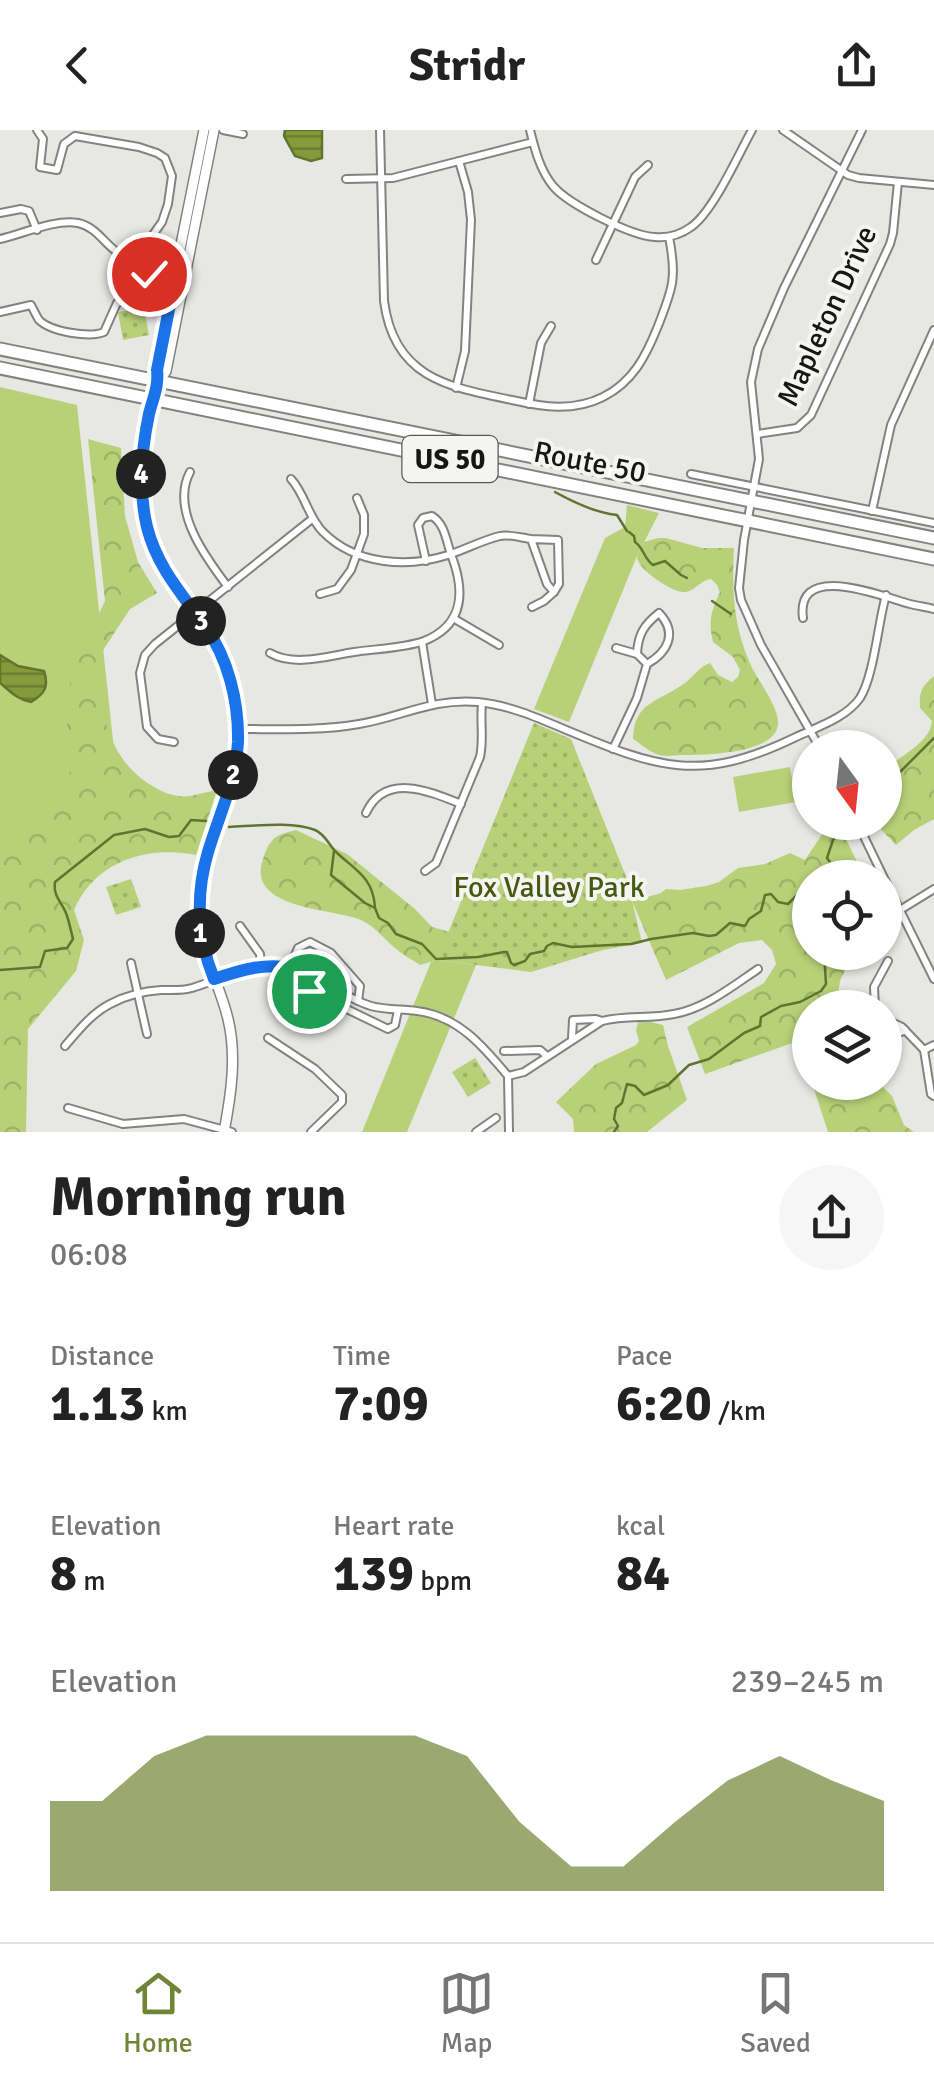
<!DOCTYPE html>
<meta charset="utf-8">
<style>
:root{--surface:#fff;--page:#f6f6f6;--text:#222;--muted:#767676;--line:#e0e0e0;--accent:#718536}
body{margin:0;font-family:Signika,sans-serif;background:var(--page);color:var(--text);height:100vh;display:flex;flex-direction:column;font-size:38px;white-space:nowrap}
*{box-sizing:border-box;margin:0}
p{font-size:32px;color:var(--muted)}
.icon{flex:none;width:55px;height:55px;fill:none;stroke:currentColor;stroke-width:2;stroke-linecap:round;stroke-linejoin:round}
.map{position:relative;height:1002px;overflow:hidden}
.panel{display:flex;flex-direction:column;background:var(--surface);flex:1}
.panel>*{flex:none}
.needle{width:65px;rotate:165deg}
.fabs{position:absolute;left:792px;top:600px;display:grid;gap:20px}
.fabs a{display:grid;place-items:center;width:110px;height:110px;border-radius:50%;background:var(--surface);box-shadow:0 2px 8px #0004;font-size:50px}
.pin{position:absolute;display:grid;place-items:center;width:85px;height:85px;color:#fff;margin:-42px;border:5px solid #fff;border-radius:50%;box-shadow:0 2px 10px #0007}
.km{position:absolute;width:50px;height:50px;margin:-25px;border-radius:50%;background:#222;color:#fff;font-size:28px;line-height:50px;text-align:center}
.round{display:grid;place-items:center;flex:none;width:105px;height:105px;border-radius:52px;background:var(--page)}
.headline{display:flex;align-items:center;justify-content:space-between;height:170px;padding:0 50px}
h1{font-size:55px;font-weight:700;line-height:75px}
.stats{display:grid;grid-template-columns:repeat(3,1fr);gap:15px;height:170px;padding:10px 50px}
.stats div{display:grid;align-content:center}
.stats b{font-size:50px;font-weight:700}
.stats small{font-size:28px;font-weight:400}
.stats p{font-size:28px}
.chart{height:280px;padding:20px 50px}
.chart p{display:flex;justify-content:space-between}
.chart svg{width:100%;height:180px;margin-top:10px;fill:var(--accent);opacity:.7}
header{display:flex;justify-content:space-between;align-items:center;height:130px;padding:0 50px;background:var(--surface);font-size:45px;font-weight:700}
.dock{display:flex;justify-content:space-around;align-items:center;height:140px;border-top:2px solid var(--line);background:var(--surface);font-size:28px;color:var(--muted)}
.dock a{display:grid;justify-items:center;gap:5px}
.dock .selected{color:var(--accent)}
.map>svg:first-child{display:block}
.grass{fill:#b8d178}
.forest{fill:url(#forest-crowns)}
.park{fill:url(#park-dots)}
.water{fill:url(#water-rules);stroke:#62732f;stroke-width:2.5}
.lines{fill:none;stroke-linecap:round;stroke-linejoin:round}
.stream{stroke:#62732f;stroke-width:2.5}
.minor-casing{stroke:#828380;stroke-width:10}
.major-casing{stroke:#828380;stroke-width:12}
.highway-casing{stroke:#828380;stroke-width:15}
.minor{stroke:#fff;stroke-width:6}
.major{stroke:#fff;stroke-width:9}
.highway{stroke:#fff;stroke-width:11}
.route-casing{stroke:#fff;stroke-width:20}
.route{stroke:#1a73e8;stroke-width:12}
.labels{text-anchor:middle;stroke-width:8;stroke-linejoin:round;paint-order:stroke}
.shield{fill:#f4f5f1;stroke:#595a57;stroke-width:2.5}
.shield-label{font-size:28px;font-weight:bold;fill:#161715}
.street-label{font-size:30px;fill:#161715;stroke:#f4f5f1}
.park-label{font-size:30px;fill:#485712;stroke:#f4f5f1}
</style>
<header><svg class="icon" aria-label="back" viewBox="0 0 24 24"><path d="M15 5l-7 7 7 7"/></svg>Stridr<svg class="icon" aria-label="share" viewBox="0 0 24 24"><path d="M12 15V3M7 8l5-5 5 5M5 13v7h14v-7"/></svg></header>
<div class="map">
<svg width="934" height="1002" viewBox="0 0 934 1002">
<defs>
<pattern id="forest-crowns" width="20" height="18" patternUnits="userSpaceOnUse" patternTransform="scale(2.5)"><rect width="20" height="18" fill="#b8d178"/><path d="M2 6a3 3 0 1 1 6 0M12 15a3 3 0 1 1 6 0" fill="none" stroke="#9db367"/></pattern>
<pattern id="park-dots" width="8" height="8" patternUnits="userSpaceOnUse" patternTransform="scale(2.5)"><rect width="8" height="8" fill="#b8d178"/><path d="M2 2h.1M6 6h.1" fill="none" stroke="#9db367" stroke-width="1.8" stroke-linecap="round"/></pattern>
<pattern id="water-rules" width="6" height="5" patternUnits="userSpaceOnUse" patternTransform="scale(2.5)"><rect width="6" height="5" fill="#839b3a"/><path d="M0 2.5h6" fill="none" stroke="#6a7d30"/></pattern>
</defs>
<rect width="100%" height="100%" fill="#e7e8e4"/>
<g class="grass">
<path d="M0,257L77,275L121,685L0,728Z"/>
<path d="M627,375L659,383L637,426L569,592L534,579L605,408L625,397Z"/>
<path d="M790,637L796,672L739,682L733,647Z"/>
<path d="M437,830L476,835L407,1002H362L431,832Z"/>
</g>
<g class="forest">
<path d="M88,309L121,318L125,386L138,432L157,463L130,479L94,534C101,577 106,621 142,649C153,657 164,664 178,666C190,668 205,662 217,660L196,725C147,715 95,731 74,780L84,810L76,841L28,899L26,1002H0V719L62,677L70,646L67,591L70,553L83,516L105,471Z"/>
<path d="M658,408H666L702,418H734C732,459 733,493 749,531C756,549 779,575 778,594C776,624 704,625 682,625C676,625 666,627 659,625C651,623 641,614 633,609C634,571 659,572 685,553C694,546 699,537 710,533L718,545L732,552L738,547L740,540L733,527L713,512C708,492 711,481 720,462L717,455L711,449C698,451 695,463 682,462C671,461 637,439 637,427C637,425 643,415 644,412Z"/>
<path d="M934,546V689L914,700L896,715L875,693L885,692V641C899,625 930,614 932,591L920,578C919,562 921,557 934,546Z"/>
<path d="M840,696L864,747L810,748V822L853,823L840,851L836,877L810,878V946L798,911L705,944L687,897L764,853L776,834L772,820L762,810L739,813L666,850L632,771L661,763L666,759L680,760L706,756L719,752L738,738L765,734L790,723L805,730L825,700Z"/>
<path d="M296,700L347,724L415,779L432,797L450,802L437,830L420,835C413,830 406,827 400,822C387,813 377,798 363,791C336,778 245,781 263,729C270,708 275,705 296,700Z"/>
<path d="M638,892H651L663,895L668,916L687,970L647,1002H574L573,989L556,972L596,934L636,915L639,911L636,900Z"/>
<path d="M812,953H879L892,966L904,995L914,1002H828Z"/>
</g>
<g class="park">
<path d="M144,178L149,205L123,210L118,182Z"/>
<path d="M534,593L571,609L627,749L642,813L603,820L531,842L437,830Z"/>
<path d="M131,749L141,777L116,785L106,757Z"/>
<path d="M475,928L491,953L468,967L452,942Z"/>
</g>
<g class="water">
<path d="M285,0H322V28L311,31L295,26L284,6Z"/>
<path d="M0,525L18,536L44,541C49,556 45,564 31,572C18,570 10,561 0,553Z"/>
</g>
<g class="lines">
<g class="stream">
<path d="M555,362C573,372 597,383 617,385L627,401"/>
<path d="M629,402L634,406L635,412C644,418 644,429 653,435L665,431L681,445L687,448"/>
<path d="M712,471L731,484"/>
<path d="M885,657L934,608"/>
<path d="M229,697C254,696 292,691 315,700C325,704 329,715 336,722C355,740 373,747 375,777"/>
<path d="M334,721L331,745L365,773L375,778L379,788L388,793L396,804L422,814L436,829L478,827L504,822H507L511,833L514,835L525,831L530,824L544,821L547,816L553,813L572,817L631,814L651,809L693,803L709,806L716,805L730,793L745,796L749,789L761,781L765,765L771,764L778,772L788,774L798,764L808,762L810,759"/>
<path d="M818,748L829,734"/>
<path d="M833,748L832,735L827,728L833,710L850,692"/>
<path d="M0,840L40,837L45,821L67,818L73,809C71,801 69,791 66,783C61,771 53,766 55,752L114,705L145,699L169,707L179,706L191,690L206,691"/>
<path d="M614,1002L618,996L614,989L616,978L622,973L627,954L635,956L644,965L668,955L689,935L709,929L744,903L760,896L761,887L781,876L800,872L821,861L826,854L824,822"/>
</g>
<defs>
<g id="minor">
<path d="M223,0L243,4"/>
<path d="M380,0L384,171C394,248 448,257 512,270C543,277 573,282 603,267C633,252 646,226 658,196C673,158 677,147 669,107"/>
<path d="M530,0C535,20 540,40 553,56C568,74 631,106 655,107C667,108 680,105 691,97C713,82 738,25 752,0"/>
<path d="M783,0L848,45L859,48L934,55"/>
<path d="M346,49L393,48L533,12"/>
<path d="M0,83L21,79L29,81L37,100"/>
<path d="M0,109C23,104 54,89 78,93C108,99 113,144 151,120L172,121L179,118"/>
<path d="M147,124L169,128L175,137"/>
<path d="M596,130L635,47L648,35"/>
<path d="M0,182L31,175C33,179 37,187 39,190C51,202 90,208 104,202L117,173L135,165L146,154L149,137L145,116L162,92L168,74L172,46L165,28L157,23L139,17L75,6L64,14L57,40L40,37L43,9L37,0"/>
<path d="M456,258L465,221L471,90L468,62L459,31"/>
<path d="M529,274L541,213L551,196"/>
<path d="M757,304L797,298L811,285L890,114L893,103L898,52"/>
<path d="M190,342C170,380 206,428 228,457"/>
<path d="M691,344L934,393"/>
<path d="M291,349C305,364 308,387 323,402C356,435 407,438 448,425C466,419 483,410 500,406C510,404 522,408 531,409L547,454L554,462L559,454L558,410L531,409"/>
<path d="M872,381L891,295L934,200"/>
<path d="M320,464L337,459L351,440L364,404V385L357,368"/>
<path d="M532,477L544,471L554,462"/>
<path d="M453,488L499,515"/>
<path d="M803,488C795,430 884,467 910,474C918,476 926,477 934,479"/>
<path d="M422,512L432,574"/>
<path d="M616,518L637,524"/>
<path d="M270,523C294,537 328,526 354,522C374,519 405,518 424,511C464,495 465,462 452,427C446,412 446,395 432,386L423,388L418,395L426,431"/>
<path d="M238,599C278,599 320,601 359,594C402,587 431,568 478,572C508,575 536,587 564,599C658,638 699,654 796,607C817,597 846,588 860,568C874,546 878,493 886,465"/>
<path d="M174,612L158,609L147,597L140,543L145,525L155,514L312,389"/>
<path d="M820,618L761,515L741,470L739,458L744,410L759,329L751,252L758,219L784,158L862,0"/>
<path d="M613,619L637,568L647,534C668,522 678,503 659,483C644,495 638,504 637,524L647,534"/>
<path d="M366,683C385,642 429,661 461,674"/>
<path d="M857,692L884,748"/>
<path d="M425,741L436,733L480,627C484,610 480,591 482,573"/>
<path d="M885,750L934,849"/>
<path d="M900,780L934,759"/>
<path d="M240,796L260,824L261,836"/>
<path d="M131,833L147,904"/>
<path d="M358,871L360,856L331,823L310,812L298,818C293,828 288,844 293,853L388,899L395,895L398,880"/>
<path d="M875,878L874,857L888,831"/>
<path d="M885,889L902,897L924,920L931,964L934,966"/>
<path d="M885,907L889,908L905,900"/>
<path d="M268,908L315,939L342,965V972L311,1002"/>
<path d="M572,908L573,890L596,889L602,891"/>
<path d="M65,916C78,901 91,884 110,874C125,866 144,861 161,860C171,860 182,861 192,858C227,847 257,829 296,839C323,846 343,868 371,876C386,880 401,879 417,881C458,886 483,916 508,946L509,1002"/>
<path d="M924,920L934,915"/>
<path d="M504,921L540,920L547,926"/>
<path d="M508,946L524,942L602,891C626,885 650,889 674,884C704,879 733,856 758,839"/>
<path d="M68,978L123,994L184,989L232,1002"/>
<path d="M476,1002L496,988"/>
</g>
<g id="major">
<path d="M214,0L166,241C153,260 149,283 145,305C136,352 141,405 167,445C198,493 228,517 236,579C245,650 201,709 199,779C198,820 219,851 228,889C237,926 231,965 224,1002"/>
<path d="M159,251L158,229L204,0"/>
</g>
<g id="highway">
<path d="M0,219L934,408"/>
<path d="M0,238L934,429"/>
</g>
</defs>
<use href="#minor" class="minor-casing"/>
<use href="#major" class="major-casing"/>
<use href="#highway" class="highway-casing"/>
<use href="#minor" class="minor"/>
<use href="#major" class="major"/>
<use href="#highway" class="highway"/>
</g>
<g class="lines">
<defs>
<path id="route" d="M149,144L147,124L168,128L174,133L176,144L157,240C159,256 153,268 149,284C141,322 138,359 147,397C157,437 182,464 205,496C228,528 239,572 238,612C236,651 219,685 208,722C195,766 197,807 214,849C241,840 263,833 292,838L290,848L293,853L309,861"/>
</defs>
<use href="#route" class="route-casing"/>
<use href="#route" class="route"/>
</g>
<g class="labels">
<rect class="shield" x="402.5" y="306" width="95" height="46" rx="8"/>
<g class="shield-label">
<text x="450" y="339">US 50</text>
</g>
<g class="street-label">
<text transform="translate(827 186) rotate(-65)" y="10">Mapleton Drive</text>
<text transform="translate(590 332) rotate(11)" y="10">Route 50</text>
</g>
<g class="park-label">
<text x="549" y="767">Fox Valley Park</text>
</g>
</g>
</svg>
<div class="fabs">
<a><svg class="needle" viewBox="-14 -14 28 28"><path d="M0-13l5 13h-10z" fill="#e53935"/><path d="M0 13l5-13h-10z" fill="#767676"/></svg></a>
<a><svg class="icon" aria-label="locate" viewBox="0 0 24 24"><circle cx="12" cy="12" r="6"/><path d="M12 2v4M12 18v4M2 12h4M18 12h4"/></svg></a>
<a><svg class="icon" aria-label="layers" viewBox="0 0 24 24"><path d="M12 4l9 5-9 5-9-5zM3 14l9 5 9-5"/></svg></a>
</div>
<div class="pin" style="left:309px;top:861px;background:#1e9e55"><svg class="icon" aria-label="arrive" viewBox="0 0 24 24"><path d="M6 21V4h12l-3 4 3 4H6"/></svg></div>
<div class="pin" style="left:149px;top:144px;background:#d93025"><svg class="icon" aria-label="check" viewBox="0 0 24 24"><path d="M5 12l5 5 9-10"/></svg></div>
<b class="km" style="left:200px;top:803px">1</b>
<b class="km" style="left:233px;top:645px">2</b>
<b class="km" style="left:201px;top:491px">3</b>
<b class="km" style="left:141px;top:344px">4</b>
</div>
<section class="panel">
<div class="headline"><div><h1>Morning run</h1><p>06:08</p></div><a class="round"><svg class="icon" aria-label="share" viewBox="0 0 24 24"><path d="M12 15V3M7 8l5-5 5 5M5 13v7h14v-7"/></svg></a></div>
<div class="stats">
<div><p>Distance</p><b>1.13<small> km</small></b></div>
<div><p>Time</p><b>7:09</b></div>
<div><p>Pace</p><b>6:20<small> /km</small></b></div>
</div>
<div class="stats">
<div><p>Elevation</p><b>8<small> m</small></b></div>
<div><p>Heart rate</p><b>139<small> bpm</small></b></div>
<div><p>kcal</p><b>84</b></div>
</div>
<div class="chart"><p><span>Elevation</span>239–245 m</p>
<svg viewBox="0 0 160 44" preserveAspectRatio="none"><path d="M0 44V22L10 22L20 11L30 6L40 6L50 6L60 6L70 6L80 11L90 27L100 38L110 38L120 27L130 17L140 11L150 17L160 22V44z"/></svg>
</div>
</section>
<nav class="dock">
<a class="selected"><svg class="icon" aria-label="home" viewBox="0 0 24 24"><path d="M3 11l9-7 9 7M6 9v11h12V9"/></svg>Home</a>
<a><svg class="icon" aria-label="map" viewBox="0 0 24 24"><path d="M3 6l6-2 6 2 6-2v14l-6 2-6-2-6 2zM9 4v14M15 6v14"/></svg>Map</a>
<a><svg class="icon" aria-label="saved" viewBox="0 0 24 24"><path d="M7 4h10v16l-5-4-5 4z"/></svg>Saved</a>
</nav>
